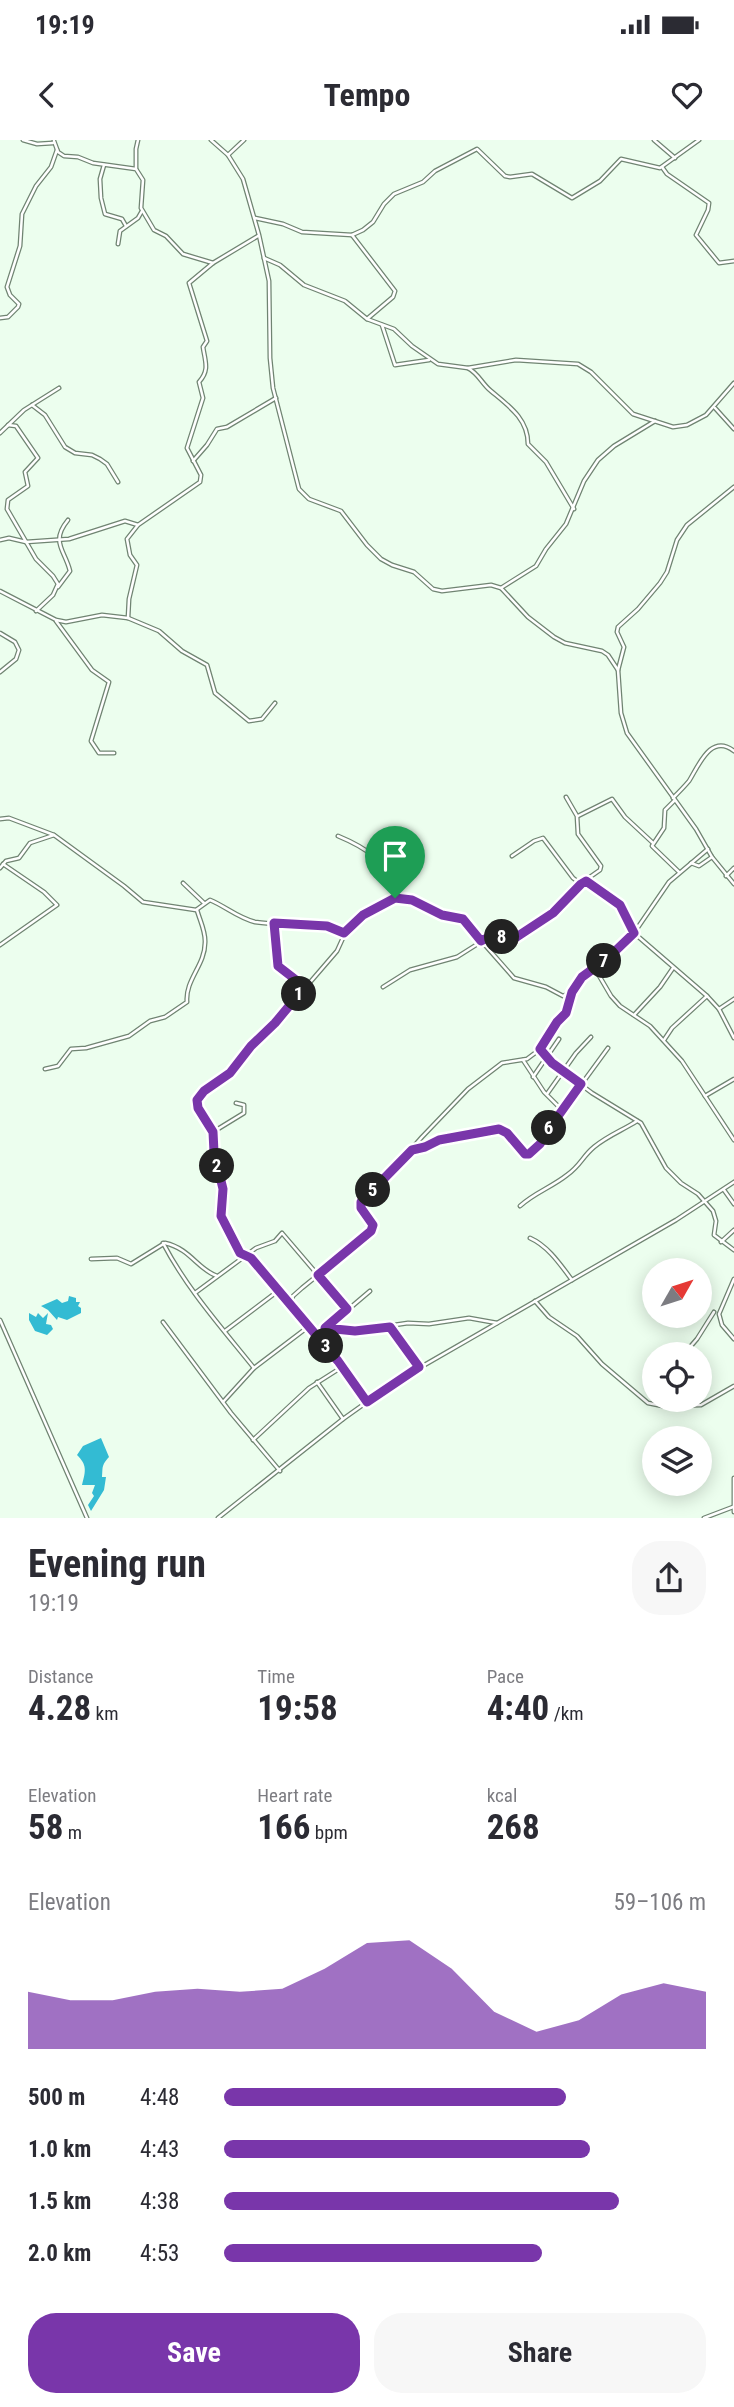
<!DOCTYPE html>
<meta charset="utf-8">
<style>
:root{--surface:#fff;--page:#f7f7f7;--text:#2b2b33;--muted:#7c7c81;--accent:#7936aa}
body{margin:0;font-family:"Roboto Condensed",sans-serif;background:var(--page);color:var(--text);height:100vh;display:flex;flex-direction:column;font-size:26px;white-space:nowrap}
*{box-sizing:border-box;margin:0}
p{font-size:23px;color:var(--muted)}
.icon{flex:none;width:38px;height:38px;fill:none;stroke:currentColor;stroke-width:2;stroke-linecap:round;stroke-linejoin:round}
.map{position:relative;height:1378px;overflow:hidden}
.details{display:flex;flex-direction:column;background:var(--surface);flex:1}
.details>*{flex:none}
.needle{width:46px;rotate:51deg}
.tools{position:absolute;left:642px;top:1118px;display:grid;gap:14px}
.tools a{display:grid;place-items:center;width:70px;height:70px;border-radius:50%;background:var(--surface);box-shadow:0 4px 18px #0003;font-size:35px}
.pin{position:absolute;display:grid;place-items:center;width:60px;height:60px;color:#fff;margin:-72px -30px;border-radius:50% 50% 50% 0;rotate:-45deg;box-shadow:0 0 7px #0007}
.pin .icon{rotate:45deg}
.km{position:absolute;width:35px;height:35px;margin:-18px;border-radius:50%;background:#222;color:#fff;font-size:19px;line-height:35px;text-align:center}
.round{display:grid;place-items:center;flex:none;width:74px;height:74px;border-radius:28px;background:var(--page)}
.summary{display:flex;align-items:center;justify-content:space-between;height:119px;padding:0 28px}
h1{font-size:38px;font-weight:700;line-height:52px}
.figures{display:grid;grid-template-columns:repeat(3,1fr);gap:10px;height:119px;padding:7px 28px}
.figures div{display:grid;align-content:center}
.figures b{font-size:35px;font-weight:700}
.figures small{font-size:19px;font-weight:400}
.figures p{font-size:19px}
.chart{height:196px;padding:14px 28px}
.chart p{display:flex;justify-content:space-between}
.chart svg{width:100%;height:126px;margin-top:7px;fill:var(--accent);opacity:.7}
.button{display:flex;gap:14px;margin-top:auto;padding:14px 28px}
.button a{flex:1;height:80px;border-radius:28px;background:var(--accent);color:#fff;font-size:28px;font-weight:700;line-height:80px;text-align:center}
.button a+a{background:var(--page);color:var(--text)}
ul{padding:0 28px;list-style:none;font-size:23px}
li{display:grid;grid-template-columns:112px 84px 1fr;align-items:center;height:52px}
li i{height:18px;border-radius:9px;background:var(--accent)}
.status{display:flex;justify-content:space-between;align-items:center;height:49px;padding:0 35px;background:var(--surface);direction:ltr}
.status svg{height:19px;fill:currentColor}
header{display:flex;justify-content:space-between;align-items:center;height:91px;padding:0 28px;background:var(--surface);font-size:32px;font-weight:700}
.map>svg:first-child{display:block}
.water{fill:#33bbd3}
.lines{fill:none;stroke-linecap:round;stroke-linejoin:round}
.street-casing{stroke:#708472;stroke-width:5}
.street{stroke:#fff;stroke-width:2.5}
.route-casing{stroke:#fff;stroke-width:14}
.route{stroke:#7936aa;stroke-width:9}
</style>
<div class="status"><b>19:19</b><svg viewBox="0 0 49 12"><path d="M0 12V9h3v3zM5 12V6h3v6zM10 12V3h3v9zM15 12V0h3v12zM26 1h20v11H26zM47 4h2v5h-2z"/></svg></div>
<header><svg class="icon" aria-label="back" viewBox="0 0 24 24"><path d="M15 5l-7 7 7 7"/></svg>Tempo<svg class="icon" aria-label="heart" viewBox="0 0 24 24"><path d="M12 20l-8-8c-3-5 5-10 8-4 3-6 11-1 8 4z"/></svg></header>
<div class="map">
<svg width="734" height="1378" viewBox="0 0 734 1378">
<rect width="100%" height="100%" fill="#ecfeee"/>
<g class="water">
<path d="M69,1156L76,1158V1162H80L78,1166L81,1168V1173L67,1180L58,1177L57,1180L48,1170L41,1166L57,1159L62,1163L68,1161Z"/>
<path d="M29,1173L36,1177L38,1173L43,1178L48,1173L46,1184L51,1185L53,1189L47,1195L35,1191L29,1180Z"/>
<path d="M101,1298L109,1317C101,1326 103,1327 102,1337H106L104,1350L91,1371L88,1365L94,1356L92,1353L95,1345H82C86,1330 87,1325 77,1315L83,1306Z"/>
</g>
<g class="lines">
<defs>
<g id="street">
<path d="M23,0L37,4L53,3"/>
<path d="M211,0L228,15L243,39L259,95L269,141L270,218L273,248L299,349L309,359L341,371L367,405L381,419L392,425L414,432L433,449L442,451L491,445L501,448L528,477L554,497L565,503L602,511L608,515L618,530L621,573L627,593L696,689L712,717L734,744"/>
<path d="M654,0L675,18"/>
<path d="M54,1L58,12L64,16L78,17L93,23L136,29L143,40L141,68L154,90L166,96L183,114L213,123"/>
<path d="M228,15L244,0"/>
<path d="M104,25L100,39L101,58L105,74L122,79L126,86"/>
<path d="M662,27L667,34L709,63L708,70L696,95L719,123L734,121"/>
<path d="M136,28V9L138,0"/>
<path d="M255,78L283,84L302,92L352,95L363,90L373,82L384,64L394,54L423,42L435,31L477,9L505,36L510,37L532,34L572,58L600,41L621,19L660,28L699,0"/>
<path d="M352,95L395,151L393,157L367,179"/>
<path d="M118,104L120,91L138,78L142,71"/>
<path d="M264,118L280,125L304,145L345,161L367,179L394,189L412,206L438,224L468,228L516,220L578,224L591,232L633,274L673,287L687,285L706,275L734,243"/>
<path d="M0,178L8,177L18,167L19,164L10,155L7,147L20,106L22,74L36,46L51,27L57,10"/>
<path d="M382,185L395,225L429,220"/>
<path d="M468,228C479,234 482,244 491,251C509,266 528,279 528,304L546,322L574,369"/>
<path d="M32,265L45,275L65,307L75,313L92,315L100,319L107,324L118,342"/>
<path d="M715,268L734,289"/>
<path d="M8,285L16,286L38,318L25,332L28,346L8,360L7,369L36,419L53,436L58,444L53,455L36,471"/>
<path d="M0,293L24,270L59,248"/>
<path d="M193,321L207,305L217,289L227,287L276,258"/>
<path d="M0,400L9,398L26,402L69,399L125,381L138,385L200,342L201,335L187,308L203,258L199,242C210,230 205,221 203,207L207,201L189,143L213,123L258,96"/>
<path d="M58,447L70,431C65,410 50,402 68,380"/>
<path d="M501,448L536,426L546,409L566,384L584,341L598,320L614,306L655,281"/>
<path d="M0,451L56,480L66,482L102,475L128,478L159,491L182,511L207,525L215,553L249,581L262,579L275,563"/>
<path d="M128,478L129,459L137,425L130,415L127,399L138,385"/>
<path d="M56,481L92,530L109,542L91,601L99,613H114"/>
<path d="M0,493L15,502L19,510L16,519L0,532"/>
<path d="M618,530L624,507L617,492L618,487L638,469L660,443L667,432L677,400L687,385L734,347"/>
<path d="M566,657L577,676L578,694L601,726L600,730L590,737L589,742"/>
<path d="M673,658C678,653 684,647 689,641C699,625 711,593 734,611"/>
<path d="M674,661L665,670L664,688L652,706L679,732"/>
<path d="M578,676L612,659L625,677L653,703"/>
<path d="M0,679L9,678L54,695L124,746L143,762L196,770L210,760C225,766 238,778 255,782C286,787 315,780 344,793"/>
<path d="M338,696C367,708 385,721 398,749L395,758"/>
<path d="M512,716L534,701L543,698L573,738L581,744"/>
<path d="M691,723L699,726L712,717"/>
<path d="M0,728L6,721L19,718L30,703L54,695"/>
<path d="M726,736L734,728"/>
<path d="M183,743L204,763"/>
<path d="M274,783L278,826L304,847"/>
<path d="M0,805L57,765L44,752L3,724"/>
<path d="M594,827L611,856L620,866L650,886L682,921L734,1000"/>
<path d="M383,847L410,830L457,817L495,793L500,794L506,801L512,800L553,773L581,744L586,741L615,761L626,773L634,793L707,856L719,869L734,898"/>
<path d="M719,869L734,859"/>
<path d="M634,875L660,847L673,828"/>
<path d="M664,900L672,888L707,856"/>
<path d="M540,910L552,923L592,953L641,983L666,1028L681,1043L698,1054L713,1071L716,1081L714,1095L734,1110"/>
<path d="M523,920L544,952L562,970"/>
<path d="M45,929L58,926L71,909L86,908L129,896L150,881L165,877L187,862C185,840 205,825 205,803C206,792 200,781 197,770"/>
<path d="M533,937L559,899"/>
<path d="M547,954L576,913L591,897"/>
<path d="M705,956L734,939"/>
<path d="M213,992L244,973V965L236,963"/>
<path d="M413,1010C424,1009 429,1003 439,1000C451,996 489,986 500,989C513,993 517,1010 529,1014L540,1004L551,986L608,908"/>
<path d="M724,1050L734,1064"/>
<path d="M520,1066C534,1053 552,1047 567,1035C581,1025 582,1017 594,1007C607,996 623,990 637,981"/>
<path d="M530,1098C548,1106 560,1124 572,1140"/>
<path d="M721,1102L734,1090"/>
<path d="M163,1103C187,1149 222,1188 254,1228"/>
<path d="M91,1119L117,1118L131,1124L165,1103C191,1109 197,1129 217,1136"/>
<path d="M734,1139L719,1174L722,1185L734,1199"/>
<path d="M195,1153L256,1108L275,1101L282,1093L347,1169"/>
<path d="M535,1161L549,1177L577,1196L602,1224L648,1263L663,1266L701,1265L734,1246"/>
<path d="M290,1164L293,1156L302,1148L371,1092L373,1085L360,1066L362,1060L386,1038L422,997L468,949L502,923L527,919L539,910L546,903L557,882L566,873L572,852"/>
<path d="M0,1180L87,1378"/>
<path d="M163,1182L231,1273L280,1331"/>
<path d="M391,1187L419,1227"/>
<path d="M325,1188L354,1191L408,1183L429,1184L469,1178L497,1183"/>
<path d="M225,1191L278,1151"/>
<path d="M317,1196L370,1151"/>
<path d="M684,1214L697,1199L714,1172"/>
<path d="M317,1242L343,1279"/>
<path d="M223,1262L254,1228L308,1187"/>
<path d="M367,1262L338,1221L251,1118L240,1113L221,1076L224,1049L214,1012L213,992L196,964L199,956L204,952L230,933L251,906L275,883L337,811L348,787L363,775L395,758L412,760L442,775L462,779L514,838L546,847L563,856L572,852L585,833L608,818L634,793L669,742L708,709"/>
<path d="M253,1300L309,1248L342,1227"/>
<path d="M734,1338V1372"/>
<path d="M218,1378L343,1279L395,1242L676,1080L734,1042"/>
<path d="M704,1378L733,1367"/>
</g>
</defs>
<use href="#street" class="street-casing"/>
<use href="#street" class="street"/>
</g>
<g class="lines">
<defs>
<path id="route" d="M586,741L620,765L634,793L608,818L582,837L572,852L566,873L557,882L540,909L552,923L581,944L551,986L540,1004L529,1014H525L507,993L499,989L439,1000L425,1007L412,1010L361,1062V1068L373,1085L371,1091L318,1135L347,1169L325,1188L355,1191L390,1187L419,1227L367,1262L338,1221L251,1118L240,1113L221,1076L223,1049L214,1012L213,992L198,968L197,960L204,951L230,933L251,906L275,883L305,847L278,826L274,783L327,786L344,793L363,775L395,758L412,760L442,775L463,779L481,801L497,793L509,802L553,773L581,744Z"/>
</defs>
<use href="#route" class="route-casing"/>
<use href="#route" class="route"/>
</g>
</svg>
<div class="tools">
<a><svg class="needle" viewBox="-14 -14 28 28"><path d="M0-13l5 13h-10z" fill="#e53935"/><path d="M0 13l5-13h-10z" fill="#7c7c81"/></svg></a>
<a><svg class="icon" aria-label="locate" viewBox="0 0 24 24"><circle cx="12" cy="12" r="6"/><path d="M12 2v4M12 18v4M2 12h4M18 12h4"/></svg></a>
<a><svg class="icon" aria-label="layers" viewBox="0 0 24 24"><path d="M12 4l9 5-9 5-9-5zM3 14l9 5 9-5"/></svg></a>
</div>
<div class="pin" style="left:395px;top:758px;background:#1e9e55"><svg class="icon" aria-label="arrive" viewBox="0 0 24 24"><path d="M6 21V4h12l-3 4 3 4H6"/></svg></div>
<b class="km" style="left:299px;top:854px">1</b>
<b class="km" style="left:217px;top:1026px">2</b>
<b class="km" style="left:326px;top:1206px">3</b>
<b class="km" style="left:373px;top:1050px">5</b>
<b class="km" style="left:549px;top:988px">6</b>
<b class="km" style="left:604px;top:821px">7</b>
<b class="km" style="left:502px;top:797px">8</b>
</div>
<section class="details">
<div class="summary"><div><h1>Evening run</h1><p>19:19</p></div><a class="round"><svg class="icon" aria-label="share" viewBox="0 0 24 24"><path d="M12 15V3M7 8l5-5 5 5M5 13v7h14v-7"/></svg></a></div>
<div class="figures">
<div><p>Distance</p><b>4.28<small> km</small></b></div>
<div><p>Time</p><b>19:58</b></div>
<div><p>Pace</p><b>4:40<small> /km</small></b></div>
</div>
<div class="figures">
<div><p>Elevation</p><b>58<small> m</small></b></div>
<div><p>Heart rate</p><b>166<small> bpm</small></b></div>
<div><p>kcal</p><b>268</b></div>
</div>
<div class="chart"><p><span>Elevation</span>59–106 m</p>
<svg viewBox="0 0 160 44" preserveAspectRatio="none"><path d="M0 44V24L10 27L20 27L30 24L40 23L50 24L60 23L70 16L80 7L90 6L100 16L110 31L120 38L130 34L140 25L150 21L160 24V44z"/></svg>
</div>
<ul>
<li><b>500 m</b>4:48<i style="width:71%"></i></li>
<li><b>1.0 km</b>4:43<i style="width:76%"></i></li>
<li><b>1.5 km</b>4:38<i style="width:82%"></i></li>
<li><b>2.0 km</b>4:53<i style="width:66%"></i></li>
</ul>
<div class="button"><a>Save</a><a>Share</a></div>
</section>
